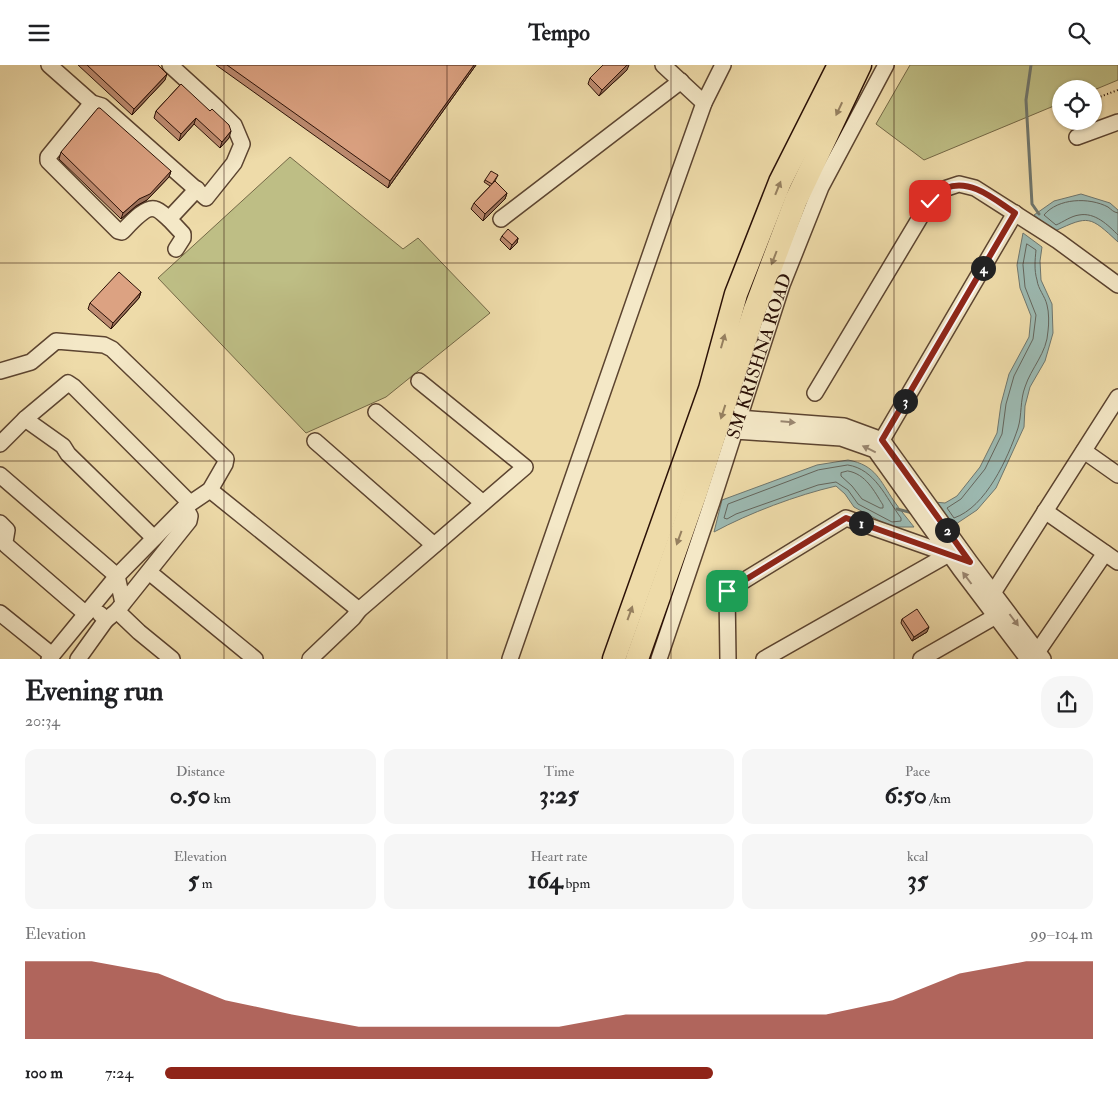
<!DOCTYPE html>
<meta charset="utf-8">
<style>
:root{--surface:#fff;--page:#f6f6f6;--text:#202124;--muted:#757577;--accent:#8f2418}
body{margin:0;font-family:"IM FELL Double Pica",serif;background:var(--page);color:var(--text);height:100vh;display:flex;flex-direction:column;font-size:19px;white-space:nowrap}
*{box-sizing:border-box;margin:0}
p{font-size:16px;color:var(--muted)}
.icon{flex:none;width:28px;height:28px;fill:none;stroke:currentColor;stroke-width:2;stroke-linecap:round;stroke-linejoin:round}
.map{position:relative;height:594px;overflow:hidden}
.details{display:flex;flex-direction:column;background:var(--surface);flex:1}
.details>*{flex:none}
.buttons{position:absolute;left:1052px;top:15px;display:grid;gap:10px}
.buttons a{display:grid;place-items:center;width:50px;height:50px;border-radius:50%;background:var(--surface);box-shadow:0 1px 4px #0004;font-size:25px}
.pin{position:absolute;display:grid;place-items:center;width:42px;height:42px;color:#fff;margin:-21px;border-radius:10px;box-shadow:0 2px 8px #0006}
.km{position:absolute;width:25px;height:25px;margin:-12px;border-radius:50%;background:#222;color:#fff;font-size:14px;line-height:25px;text-align:center}
.round{display:grid;place-items:center;flex:none;width:52px;height:52px;border-radius:20px;background:var(--page)}
.overview{display:flex;align-items:center;justify-content:space-between;height:85px;padding:0 25px}
h1{font-size:28px;font-weight:700;line-height:38px}
.stats{display:grid;grid-template-columns:repeat(3,1fr);gap:8px;height:85px;padding:5px 25px}
.stats div{display:grid;align-content:center;border-radius:12px;background:var(--page);text-align:center}
.stats b{font-size:25px;font-weight:700}
.stats small{font-size:14px;font-weight:400}
.stats p{font-size:14px}
.chart{height:140px;padding:10px 25px}
.chart p{display:flex;justify-content:space-between}
.chart svg{width:100%;height:90px;margin-top:5px;fill:var(--accent);opacity:.7}
ul{padding:0 25px;list-style:none;font-size:16px}
li{display:grid;grid-template-columns:80px 60px 1fr;align-items:center;height:38px}
li i{height:12px;border-radius:6px;background:var(--accent)}
header{display:flex;justify-content:space-between;align-items:center;height:65px;padding:0 25px;background:var(--surface);font-size:22px;font-weight:700}
.map>svg:first-child{display:block}
.green{fill:#bebe85;stroke:#746846}
.water{fill:#9cb9b1;stroke:#6f766d}
.lines{fill:none;stroke-linecap:round;stroke-linejoin:round}
.shore{stroke:#64655c;stroke-width:1}
.stream{stroke:#6f766d;stroke-width:3}
.minor-casing{stroke:#5c4430;stroke-width:18}
.highway-casing{stroke:#2b1107;stroke-width:25}
.path{stroke:#2b1107;stroke-width:2;stroke-dasharray:1 2.5;stroke-linecap:butt}
.minor{stroke:#f4e8c7;stroke-width:15}
.highway{stroke:#eedba9;stroke-width:22}
.wall{fill:#bd8b70;stroke:#2b1107}
.shaded-wall{fill:#9a715b;stroke:#2b1107}
.building{fill:#dca282;stroke:#2b1107}
.oneway{fill:#968060}
.oneway2{fill:#9a8771}
.route-casing{stroke:#fff;stroke-width:10}
.route{stroke:#8f2418;stroke-width:6}
.grid{fill:none;stroke:#2b1107;stroke-width:1;stroke-opacity:0.55}
.labels{text-anchor:middle;stroke-width:4;stroke-linejoin:round;paint-order:stroke}
.street-label{font-size:18px;fill:#2b1107;stroke:#f4e8c7}
</style>
<header><svg class="icon" aria-label="menu" viewBox="0 0 24 24"><path d="M4 6h16M4 12h16M4 18h16"/></svg>Tempo<svg class="icon" aria-label="search" viewBox="0 0 24 24"><circle cx="10" cy="10" r="6"/><path d="M15 15l6 6"/></svg></header>
<div class="map">
<svg width="1118" height="594" viewBox="0 0 1118 594">
<rect width="100%" height="100%" fill="#eedba9"/>
<filter id="stains"><feTurbulence type="fractalNoise" baseFrequency=".004" numOctaves="4"/><feColorMatrix values="0 0 0 0 .2 0 0 0 0 .09 0 0 0 0 .02 0 0 0 .5 -.17"/></filter>
<radialGradient id="worn" r=".72"><stop offset=".6" stop-color="#630" stop-opacity="0"/><stop offset="1" stop-color="#630" stop-opacity=".3"/></radialGradient>
<g class="green">
<path d="M910,0H1118V15L1094,25L1061,24V38L924,95L876,59Z"/>
<path d="M290,92L403,184L418,173L490,248L386,332L306,368L158,213Z"/>
</g>
<g class="water">
<path d="M1081,129L1110,138L1118,145V177C1090,151 1089,150 1055,166L1034,150L1054,136Z"/>
<path d="M1023,168L1042,182L1040,196L1041,215L1052,239L1053,268L1045,296L1030,322L1025,341L1024,362L996,423L977,445L953,461L934,437L945,438L957,431L980,402L997,368L1001,339L1009,309L1029,272L1031,251L1020,223L1017,200Z"/>
<path d="M848,395C876,400 880,416 894,436C900,445 907,453 914,462H891L854,442L845,429L836,421C797,430 749,448 714,467L722,435L817,400Z"/>
</g>
<g class="lines">
<g class="shore">
<path d="M1118,148C1113,147 1112,145 1108,142C1089,132 1058,133 1044,150L1056,160C1063,157 1071,151 1079,150C1095,147 1108,160 1118,170"/>
<path d="M1027,179L1036,185C1035,195 1034,205 1037,215C1038,224 1045,231 1047,240C1049,247 1049,259 1048,266C1047,288 1031,303 1025,322C1020,335 1022,350 1018,363C1008,393 986,442 954,453L947,443L961,434L985,404L1002,369L1006,339L1014,311L1033,274L1036,250L1025,222L1023,200Z"/>
<path d="M848,400C875,404 886,433 901,453V456L892,457L858,439L848,425L836,417L818,420L736,449L727,454L724,453L728,439L818,405Z"/>
<path d="M848,406C866,409 874,426 883,440V443H880L862,434L852,421L841,411V408Z"/>
</g>
<g class="stream">
<path d="M1031,0L1026,35L1032,139L1039,149"/>
<path d="M897,444L913,448"/>
</g>
<defs>
<g id="minor">
<path d="M49,0L92,38L102,41L206,133L234,98L242,79L234,60L215,41L170,0"/>
<path d="M663,0L704,38"/>
<path d="M92,38L48,92V96L118,166L122,167C129,160 145,141 155,144C160,145 165,151 169,154"/>
<path d="M1077,72L1118,57"/>
<path d="M501,154L681,16"/>
<path d="M176,184L183,173V169L169,154L197,124"/>
<path d="M0,306L31,297L56,276L104,280L112,284L226,394L225,399L210,425L185,442L117,511L49,594"/>
<path d="M815,328L930,136L944,124L959,119L975,123L1058,176L1118,220"/>
<path d="M376,347L483,438"/>
<path d="M739,353L844,361L882,375L970,497L1043,594"/>
<path d="M25,354L63,381L68,389L154,473"/>
<path d="M735,366L841,373L875,385L960,504L1028,594"/>
<path d="M882,375L1015,148"/>
<path d="M315,376L434,480"/>
<path d="M0,379L25,354L68,318L74,322L190,438"/>
<path d="M1084,386L1118,410"/>
<path d="M0,410L117,511L123,538"/>
<path d="M210,425L359,545"/>
<path d="M1045,446L1118,497"/>
<path d="M0,458L7,465L5,477L6,480L86,549"/>
<path d="M149,507L255,594"/>
<path d="M993,528L1118,332"/>
<path d="M117,546L139,567L172,594"/>
<path d="M0,548L52,590"/>
<path d="M106,555L117,546L189,456L190,451L185,442"/>
<path d="M1038,586L1105,488"/>
<path d="M78,594L106,555L100,549"/>
<path d="M310,594L353,553L359,545L525,402L419,316"/>
<path d="M510,594L662,156L704,38L723,0"/>
<path id="s1" d="M659,594L712,437L782,220L821,122L886,0"/>
<path d="M728,594L727,526L846,453L951,490"/>
<path d="M764,594L949,489"/>
<path d="M921,594L996,551"/>
</g>
<g id="highway">
<path d="M614,594L710,324L736,229L780,117L839,0"/>
<path d="M637,594L696,427L755,244L796,135L860,0"/>
</g>
</defs>
<use href="#minor" class="minor-casing"/>
<use href="#highway" class="highway-casing"/>
<path class="path" d="M1094,34L1118,25"/>
<use href="#minor" class="minor"/>
<use href="#highway" class="highway"/>
</g>
<g class="wall">
<path d="M78,0H158L165,15L132,50Z"/>
<path d="M216,0H476L388,123Z"/>
<path d="M627,5L599,31L588,19L590,13Z"/>
<path d="M181,19L229,73L220,83L194,59L179,76L154,53L156,46Z"/>
<path d="M61,87L171,106L169,112L147,135L136,141L121,154L59,94Z"/>
<path d="M498,110L494,118L507,128L505,134L483,156L471,144L474,138L490,121L484,117L485,115Z"/>
<path d="M502,171L518,173L517,178L510,185L500,175Z"/>
<path d="M141,227L139,233L111,264L88,244L90,238Z"/>
<path d="M902,554L927,567L912,576L901,558Z"/>
</g>
<g class="shaded-wall">
<path d="M474,0H476L388,123L390,116Z"/>
<path d="M627,0H629L627,5L599,31L602,25Z"/>
<path d="M167,9L165,15L132,50L134,44Z"/>
<path d="M196,53L194,59L179,76L181,69Z"/>
<path d="M231,66L229,73L220,83L222,77Z"/>
<path d="M171,106L169,112L147,135L136,141L121,154L123,148Z"/>
<path d="M507,128L505,134L483,156L485,149Z"/>
<path d="M518,173L517,178L510,185L512,180Z"/>
<path d="M141,227L139,233L111,264L113,258Z"/>
<path d="M929,562L927,567L912,576L914,572Z"/>
</g>
<g class="building">
<path d="M87,0H158L167,9L134,44Z"/>
<path d="M227,0H474L390,116Z"/>
<path d="M603,0H627L602,25L590,13Z"/>
<path d="M181,19L210,46L212,44L229,60L231,66L222,77L196,53L181,69L156,46Z"/>
<path d="M98,43H100L171,106L150,129L139,134L123,148L61,87Z"/>
<path d="M491,106L498,110L492,119L485,115Z"/>
<path d="M495,116L507,128L485,149L474,138Z"/>
<path d="M508,164L518,173L512,180L502,171Z"/>
<path d="M119,207L141,227L113,258L90,238Z"/>
<path d="M917,544L929,562L914,572L902,554Z"/>
</g>
<defs><path id="oneway-solid" d="M-6-.8H1V-3.2L6.5 0L1 3.2V.8H-6Z" transform="scale(1.25)"/></defs>
<g class="oneway">
<use href="#oneway-solid" transform="translate(839 44) rotate(115)"/>
<use href="#oneway-solid" transform="translate(778 123) rotate(-68)"/>
<use href="#oneway-solid" transform="translate(774 193) rotate(111)"/>
<use href="#oneway-solid" transform="translate(723 276) rotate(-74)"/>
<use href="#oneway-solid" transform="translate(723 347) rotate(108)"/>
<use href="#oneway-solid" transform="translate(679 473) rotate(110)"/>
<use href="#oneway-solid" transform="translate(630 548) rotate(-70)"/>
</g>
<g class="oneway2">
<use href="#oneway-solid" transform="translate(788 357) rotate(5)"/>
<use href="#oneway-solid" transform="translate(869 384) rotate(-154)"/>
<use href="#oneway-solid" transform="translate(967 513) rotate(-127)"/>
<use href="#oneway-solid" transform="translate(1014 555) rotate(53)"/>
</g>
<g class="lines">
<defs>
<path id="route" d="M727,526L846,453L970,497L882,375L1015,148C995,135 971,113 946,123C940,126 935,132 930,136"/>
</defs>
<use href="#route" class="route-casing"/>
<use href="#route" class="route"/>
</g>
<path class="grid" d="M224,0V594M447,0V594M671,0V594M894,0V594M0,198H1118M0,396H1118"/>
<g class="labels">
<g class="street-label">
<text dy="6" stroke="none"><textPath href="#s1" startOffset="319">SM KRISHNA ROAD</textPath></text>
</g>
</g>
<rect width="100%" height="100%" filter="url(#stains)"/>
<rect width="100%" height="100%" fill="url(#worn)"/>
</svg>
<div class="buttons">
<a><svg class="icon" aria-label="locate" viewBox="0 0 24 24"><circle cx="12" cy="12" r="6"/><path d="M12 2v4M12 18v4M2 12h4M18 12h4"/></svg></a>
</div>
<div class="pin" style="left:727px;top:526px;background:#1e9e55"><svg class="icon" aria-label="arrive" viewBox="0 0 24 24"><path d="M6 21V4h12l-3 4 3 4H6"/></svg></div>
<div class="pin" style="left:930px;top:136px;background:#d93025"><svg class="icon" aria-label="check" viewBox="0 0 24 24"><path d="M5 12l5 5 9-10"/></svg></div>
<b class="km" style="left:861px;top:458px">1</b>
<b class="km" style="left:947px;top:465px">2</b>
<b class="km" style="left:905px;top:336px">3</b>
<b class="km" style="left:983px;top:203px">4</b>
</div>
<section class="details">
<div class="overview"><div><h1>Evening run</h1><p>20:34</p></div><a class="round"><svg class="icon" aria-label="share" viewBox="0 0 24 24"><path d="M12 15V3M7 8l5-5 5 5M5 13v7h14v-7"/></svg></a></div>
<div class="stats">
<div><p>Distance</p><b>0.50<small> km</small></b></div>
<div><p>Time</p><b>3:25</b></div>
<div><p>Pace</p><b>6:50<small> /km</small></b></div>
</div>
<div class="stats">
<div><p>Elevation</p><b>5<small> m</small></b></div>
<div><p>Heart rate</p><b>164<small> bpm</small></b></div>
<div><p>kcal</p><b>35</b></div>
</div>
<div class="chart"><p><span>Elevation</span>99–104 m</p>
<svg viewBox="0 0 160 44" preserveAspectRatio="none"><path d="M0 44V6L10 6L20 12L30 25L40 32L50 38L60 38L70 38L80 38L90 32L100 32L110 32L120 32L130 25L140 12L150 6L160 6V44z"/></svg>
</div>
<ul>
<li><b>100 m</b>7:24<i style="width:59%"></i></li>
</ul>
</section>
